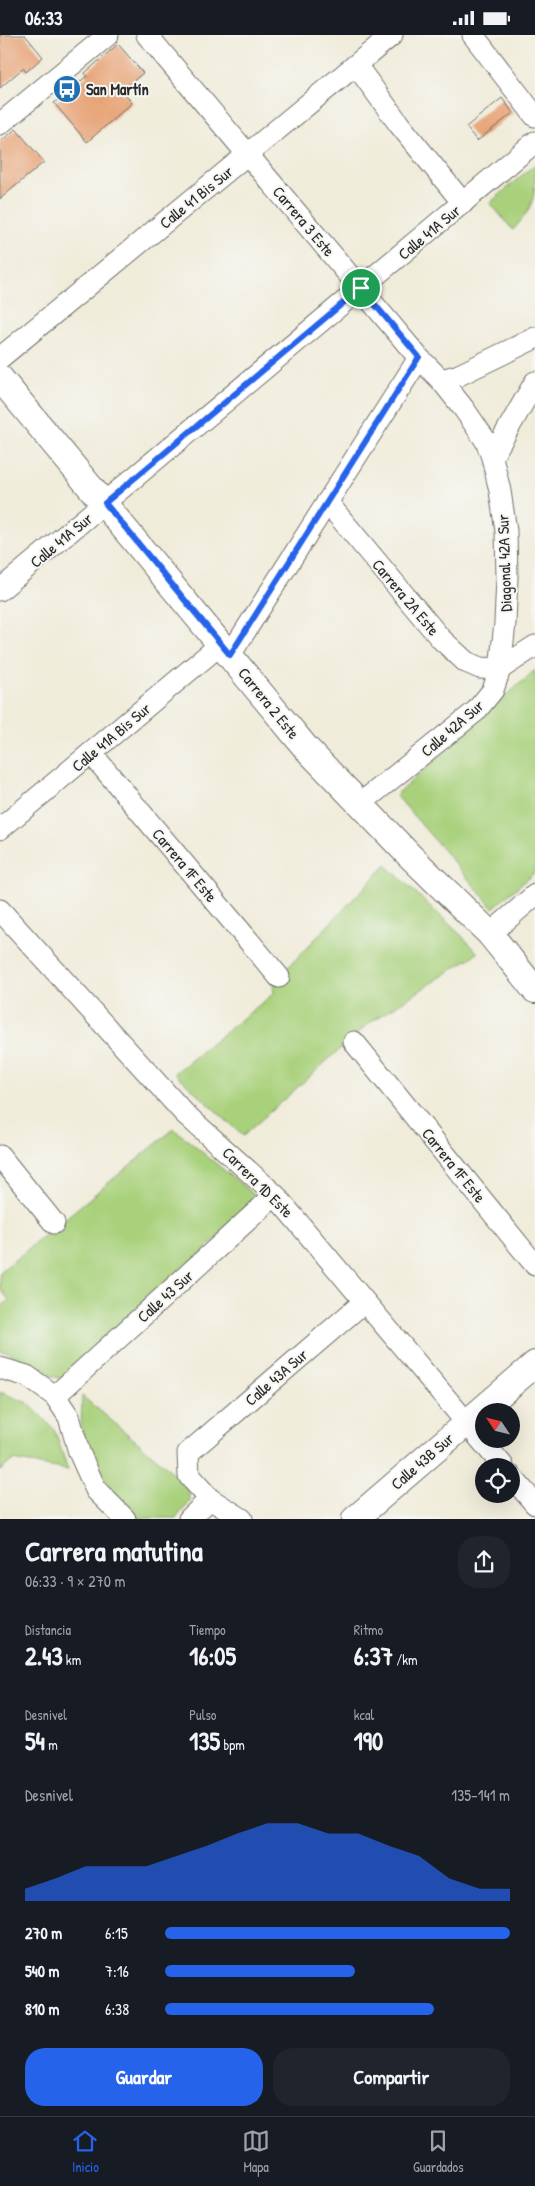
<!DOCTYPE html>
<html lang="es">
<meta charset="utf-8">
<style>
:root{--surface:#171b24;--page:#20242c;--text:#f1f3f6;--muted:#9ea1a6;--line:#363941;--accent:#2563eb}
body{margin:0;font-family:"Patrick Hand",sans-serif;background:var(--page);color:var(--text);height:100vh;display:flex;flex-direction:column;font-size:19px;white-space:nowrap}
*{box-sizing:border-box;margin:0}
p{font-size:16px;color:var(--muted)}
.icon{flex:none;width:28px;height:28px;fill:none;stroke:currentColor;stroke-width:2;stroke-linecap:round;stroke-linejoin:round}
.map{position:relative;height:1484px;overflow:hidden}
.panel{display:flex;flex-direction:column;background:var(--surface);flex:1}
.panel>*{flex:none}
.needle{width:32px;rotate:305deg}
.controls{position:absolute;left:475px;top:1368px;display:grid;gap:10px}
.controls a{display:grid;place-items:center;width:45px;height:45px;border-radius:50%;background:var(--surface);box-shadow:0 5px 20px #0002;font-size:25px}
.pin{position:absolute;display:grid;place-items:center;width:42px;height:42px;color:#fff;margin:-21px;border:2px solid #fff;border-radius:50%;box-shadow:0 1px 5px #0007}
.round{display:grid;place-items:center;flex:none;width:52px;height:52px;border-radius:20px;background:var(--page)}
.summary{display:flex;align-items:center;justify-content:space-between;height:85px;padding:0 25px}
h1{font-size:28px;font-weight:800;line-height:38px}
.figures{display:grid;grid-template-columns:repeat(3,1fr);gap:8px;height:85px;padding:5px 25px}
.figures div{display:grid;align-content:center}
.figures b{font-size:25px;font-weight:800}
.figures small{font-size:14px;font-weight:400}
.figures p{font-size:14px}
.chart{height:140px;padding:10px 25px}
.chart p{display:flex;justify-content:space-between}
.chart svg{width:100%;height:90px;margin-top:5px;fill:var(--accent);opacity:.7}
.button{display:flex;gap:10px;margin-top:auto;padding:10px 25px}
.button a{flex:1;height:58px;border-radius:20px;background:var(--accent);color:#fff;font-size:20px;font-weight:800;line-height:58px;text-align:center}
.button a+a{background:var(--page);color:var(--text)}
ul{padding:0 25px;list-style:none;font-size:16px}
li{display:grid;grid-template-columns:80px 60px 1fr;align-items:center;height:38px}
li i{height:12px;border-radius:6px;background:var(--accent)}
.status{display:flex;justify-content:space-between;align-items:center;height:35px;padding:0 25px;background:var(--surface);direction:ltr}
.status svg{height:14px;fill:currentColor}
.tabs{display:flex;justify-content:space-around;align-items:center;height:70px;border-top:1px solid var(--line);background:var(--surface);font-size:14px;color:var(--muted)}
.tabs a{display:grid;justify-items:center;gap:2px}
.tabs .selected{color:var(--accent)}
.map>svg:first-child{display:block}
.green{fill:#a9d17c;stroke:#6a7e54}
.building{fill:#e7a376}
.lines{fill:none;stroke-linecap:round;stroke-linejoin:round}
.minor-casing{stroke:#706f68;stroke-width:23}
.tertiary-casing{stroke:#706f68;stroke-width:28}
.minor{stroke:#fff;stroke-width:21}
.tertiary{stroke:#fff;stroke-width:26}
.route-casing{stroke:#fff;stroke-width:10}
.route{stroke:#2563eb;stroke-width:6}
.labels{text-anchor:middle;stroke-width:4;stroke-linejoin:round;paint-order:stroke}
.poi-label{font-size:16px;font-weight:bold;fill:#2b2b2b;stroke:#f6f6f2;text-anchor:start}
.street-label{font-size:16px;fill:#2b2b2b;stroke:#f6f6f2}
</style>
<div class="status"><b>06:33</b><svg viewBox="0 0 49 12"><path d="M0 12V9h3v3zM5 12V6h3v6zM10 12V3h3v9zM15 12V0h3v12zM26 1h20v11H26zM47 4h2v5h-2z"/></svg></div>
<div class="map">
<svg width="535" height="1484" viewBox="0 0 535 1484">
<rect width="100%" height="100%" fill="#f6f6f2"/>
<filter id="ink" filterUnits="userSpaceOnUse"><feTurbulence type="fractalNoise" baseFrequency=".02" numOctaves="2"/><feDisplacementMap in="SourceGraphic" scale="10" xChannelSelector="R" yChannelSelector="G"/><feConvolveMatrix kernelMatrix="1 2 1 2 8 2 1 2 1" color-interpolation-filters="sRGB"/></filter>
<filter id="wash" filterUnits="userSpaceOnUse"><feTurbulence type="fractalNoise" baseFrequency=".0096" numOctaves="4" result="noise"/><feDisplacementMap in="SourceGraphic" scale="20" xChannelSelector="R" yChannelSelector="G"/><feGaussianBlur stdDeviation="1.12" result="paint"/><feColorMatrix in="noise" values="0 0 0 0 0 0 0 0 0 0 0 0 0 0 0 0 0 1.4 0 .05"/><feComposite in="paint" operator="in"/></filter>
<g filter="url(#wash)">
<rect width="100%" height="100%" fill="#f0ecda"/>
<g class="green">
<path d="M535,129C535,164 535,170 513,195L490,168Z"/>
<path d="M535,635V837L493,873L396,760Z"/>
<path d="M386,830L463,902L478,918L368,989L243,1101L175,1038L274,958L273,948Z"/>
<path d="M174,1094L259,1164L65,1345L46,1339L7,1317L0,1316V1273L9,1265L0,1253V1237Z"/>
<path d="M0,1357L28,1368L54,1394L68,1435L13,1425L0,1436Z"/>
<path d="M82,1361L166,1431L188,1455L190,1467L176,1483H129L89,1418L81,1392Z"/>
</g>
<g id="blocks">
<g class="building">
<path d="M0,0H25L43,22L26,37L23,33L0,53Z"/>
<path d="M118,9L143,38L122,55L132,68L87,107L54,68L87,41L85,38Z"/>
<path d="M502,63L513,78L477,106L466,92Z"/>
<path d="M16,94L44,127L0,164V107Z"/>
</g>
</g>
</g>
<g filter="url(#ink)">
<use href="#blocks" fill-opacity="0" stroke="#706f68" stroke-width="1"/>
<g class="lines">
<defs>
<g id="minor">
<path d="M147,0L419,323L441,345L464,374L486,406L492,422L500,456L506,496L507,543L505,588L500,634L493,655L476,676L360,769"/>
<path d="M473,0L535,81"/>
<path d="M356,30L399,89L463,168"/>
<path d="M0,89L108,0"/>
<path d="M0,323L392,0"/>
<path d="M441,345L459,340L535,303"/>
<path d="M492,422L535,347"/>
<path d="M327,467L441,604L466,627L480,633L500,634"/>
<path d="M0,555L535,107"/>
<path d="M230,620L419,323"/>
<path d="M500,634L535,611"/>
<path d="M91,718L279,942"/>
<path d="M0,794L221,609"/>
<path d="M0,875L184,1078L275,1160L503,1431"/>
<path d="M490,899L535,860"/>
<path d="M354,1007L535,1230"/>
<path d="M0,1121L54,1188"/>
<path d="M0,1333L27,1341L55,1361L69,1382L79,1417L96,1455L125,1484"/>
<path d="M55,1361L275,1160"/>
<path d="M511,1441L535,1469"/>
<path d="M189,1484L210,1464"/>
<path d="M242,1484L210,1464L189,1441L188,1418L364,1267"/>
</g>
<g id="tertiary">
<path d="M0,343L306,713L409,820L490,899L535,955"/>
<path d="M355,1484L535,1329"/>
</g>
</defs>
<use href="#minor" class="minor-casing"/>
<use href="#tertiary" class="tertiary-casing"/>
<use href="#minor" class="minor"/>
<use href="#tertiary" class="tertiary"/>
</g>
</g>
<g class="lines" filter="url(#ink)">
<defs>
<path id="route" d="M361,253L419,322L230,620L105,468Z"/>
</defs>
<use href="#route" class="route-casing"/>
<use href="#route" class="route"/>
</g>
<defs>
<symbol id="bus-disc" viewBox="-11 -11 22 22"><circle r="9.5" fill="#1f6fb2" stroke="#f6f6f2"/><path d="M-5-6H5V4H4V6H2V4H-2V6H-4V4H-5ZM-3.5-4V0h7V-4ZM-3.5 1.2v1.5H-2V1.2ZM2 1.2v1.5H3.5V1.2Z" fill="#fff"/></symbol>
</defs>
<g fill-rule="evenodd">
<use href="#bus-disc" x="51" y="38" width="32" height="32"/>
</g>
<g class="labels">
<g class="poi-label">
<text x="86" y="60">San Martín</text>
</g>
<g class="street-label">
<text transform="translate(196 162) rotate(-39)" y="6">Calle 41 Bis Sur</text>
<text transform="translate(304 186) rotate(50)" y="6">Carrera 3 Este</text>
<text transform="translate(429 197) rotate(-40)" y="6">Calle 41A Sur</text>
<text transform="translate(61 505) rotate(-40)" y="6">Calle 41A Sur</text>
<text transform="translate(504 528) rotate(-92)" y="6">Diagonal 42A Sur</text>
<text transform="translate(406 562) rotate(50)" y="6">Carrera 2A Este</text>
<text transform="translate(269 668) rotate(51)" y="6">Carrera 2 Este</text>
<text transform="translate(452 693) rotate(-41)" y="6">Calle 42A Sur</text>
<text transform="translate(111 702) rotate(-40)" y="6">Calle 41A Bis Sur</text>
<text transform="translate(185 830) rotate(50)" y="6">Carrera 1F Este</text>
<text transform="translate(454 1130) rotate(51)" y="6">Carrera 1F Este</text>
<text transform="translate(258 1147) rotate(45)" y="6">Carrera 1D Este</text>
<text transform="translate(165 1261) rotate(-42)" y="6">Calle 43 Sur</text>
<text transform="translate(276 1342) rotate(-41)" y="6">Calle 43A Sur</text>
<text transform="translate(422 1426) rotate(-41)" y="6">Calle 43B Sur</text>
</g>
</g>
</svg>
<div class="controls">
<a><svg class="needle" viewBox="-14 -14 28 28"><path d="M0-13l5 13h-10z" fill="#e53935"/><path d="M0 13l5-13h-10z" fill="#9ea1a6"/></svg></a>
<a><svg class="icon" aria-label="locate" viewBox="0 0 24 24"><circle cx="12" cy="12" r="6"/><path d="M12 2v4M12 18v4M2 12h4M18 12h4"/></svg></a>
</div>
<div class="pin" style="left:361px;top:253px;background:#1e9e55"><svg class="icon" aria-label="arrive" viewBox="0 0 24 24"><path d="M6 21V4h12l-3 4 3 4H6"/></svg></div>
</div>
<section class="panel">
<div class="summary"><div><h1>Carrera matutina</h1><p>06:33 · 9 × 270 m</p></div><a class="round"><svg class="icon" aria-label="share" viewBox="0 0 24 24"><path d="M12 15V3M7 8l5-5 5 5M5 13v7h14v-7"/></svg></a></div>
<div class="figures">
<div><p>Distancia</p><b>2.43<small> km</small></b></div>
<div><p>Tiempo</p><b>16:05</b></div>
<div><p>Ritmo</p><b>6:37<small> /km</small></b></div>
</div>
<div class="figures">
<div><p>Desnivel</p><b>54<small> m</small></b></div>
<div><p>Pulso</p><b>135<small> bpm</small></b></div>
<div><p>kcal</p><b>190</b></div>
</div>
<div class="chart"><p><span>Desnivel</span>135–141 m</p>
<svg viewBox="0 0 160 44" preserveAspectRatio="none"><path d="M0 44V38L10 33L20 27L30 27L40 27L50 22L60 17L70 11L80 6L90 6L100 11L110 11L120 17L130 22L140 33L150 38L160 38V44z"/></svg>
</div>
<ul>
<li><b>270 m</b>6:15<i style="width:100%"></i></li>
<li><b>540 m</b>7:16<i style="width:55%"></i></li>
<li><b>810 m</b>6:38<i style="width:78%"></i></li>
</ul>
<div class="button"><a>Guardar</a><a>Compartir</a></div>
</section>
<nav class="tabs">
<a class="selected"><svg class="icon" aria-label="home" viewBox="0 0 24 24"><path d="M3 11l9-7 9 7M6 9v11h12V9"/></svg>Inicio</a>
<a><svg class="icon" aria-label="map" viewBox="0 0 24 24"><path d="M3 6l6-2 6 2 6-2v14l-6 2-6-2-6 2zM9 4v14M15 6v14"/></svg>Mapa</a>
<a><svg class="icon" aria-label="saved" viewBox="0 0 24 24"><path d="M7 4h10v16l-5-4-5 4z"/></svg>Guardados</a>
</nav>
